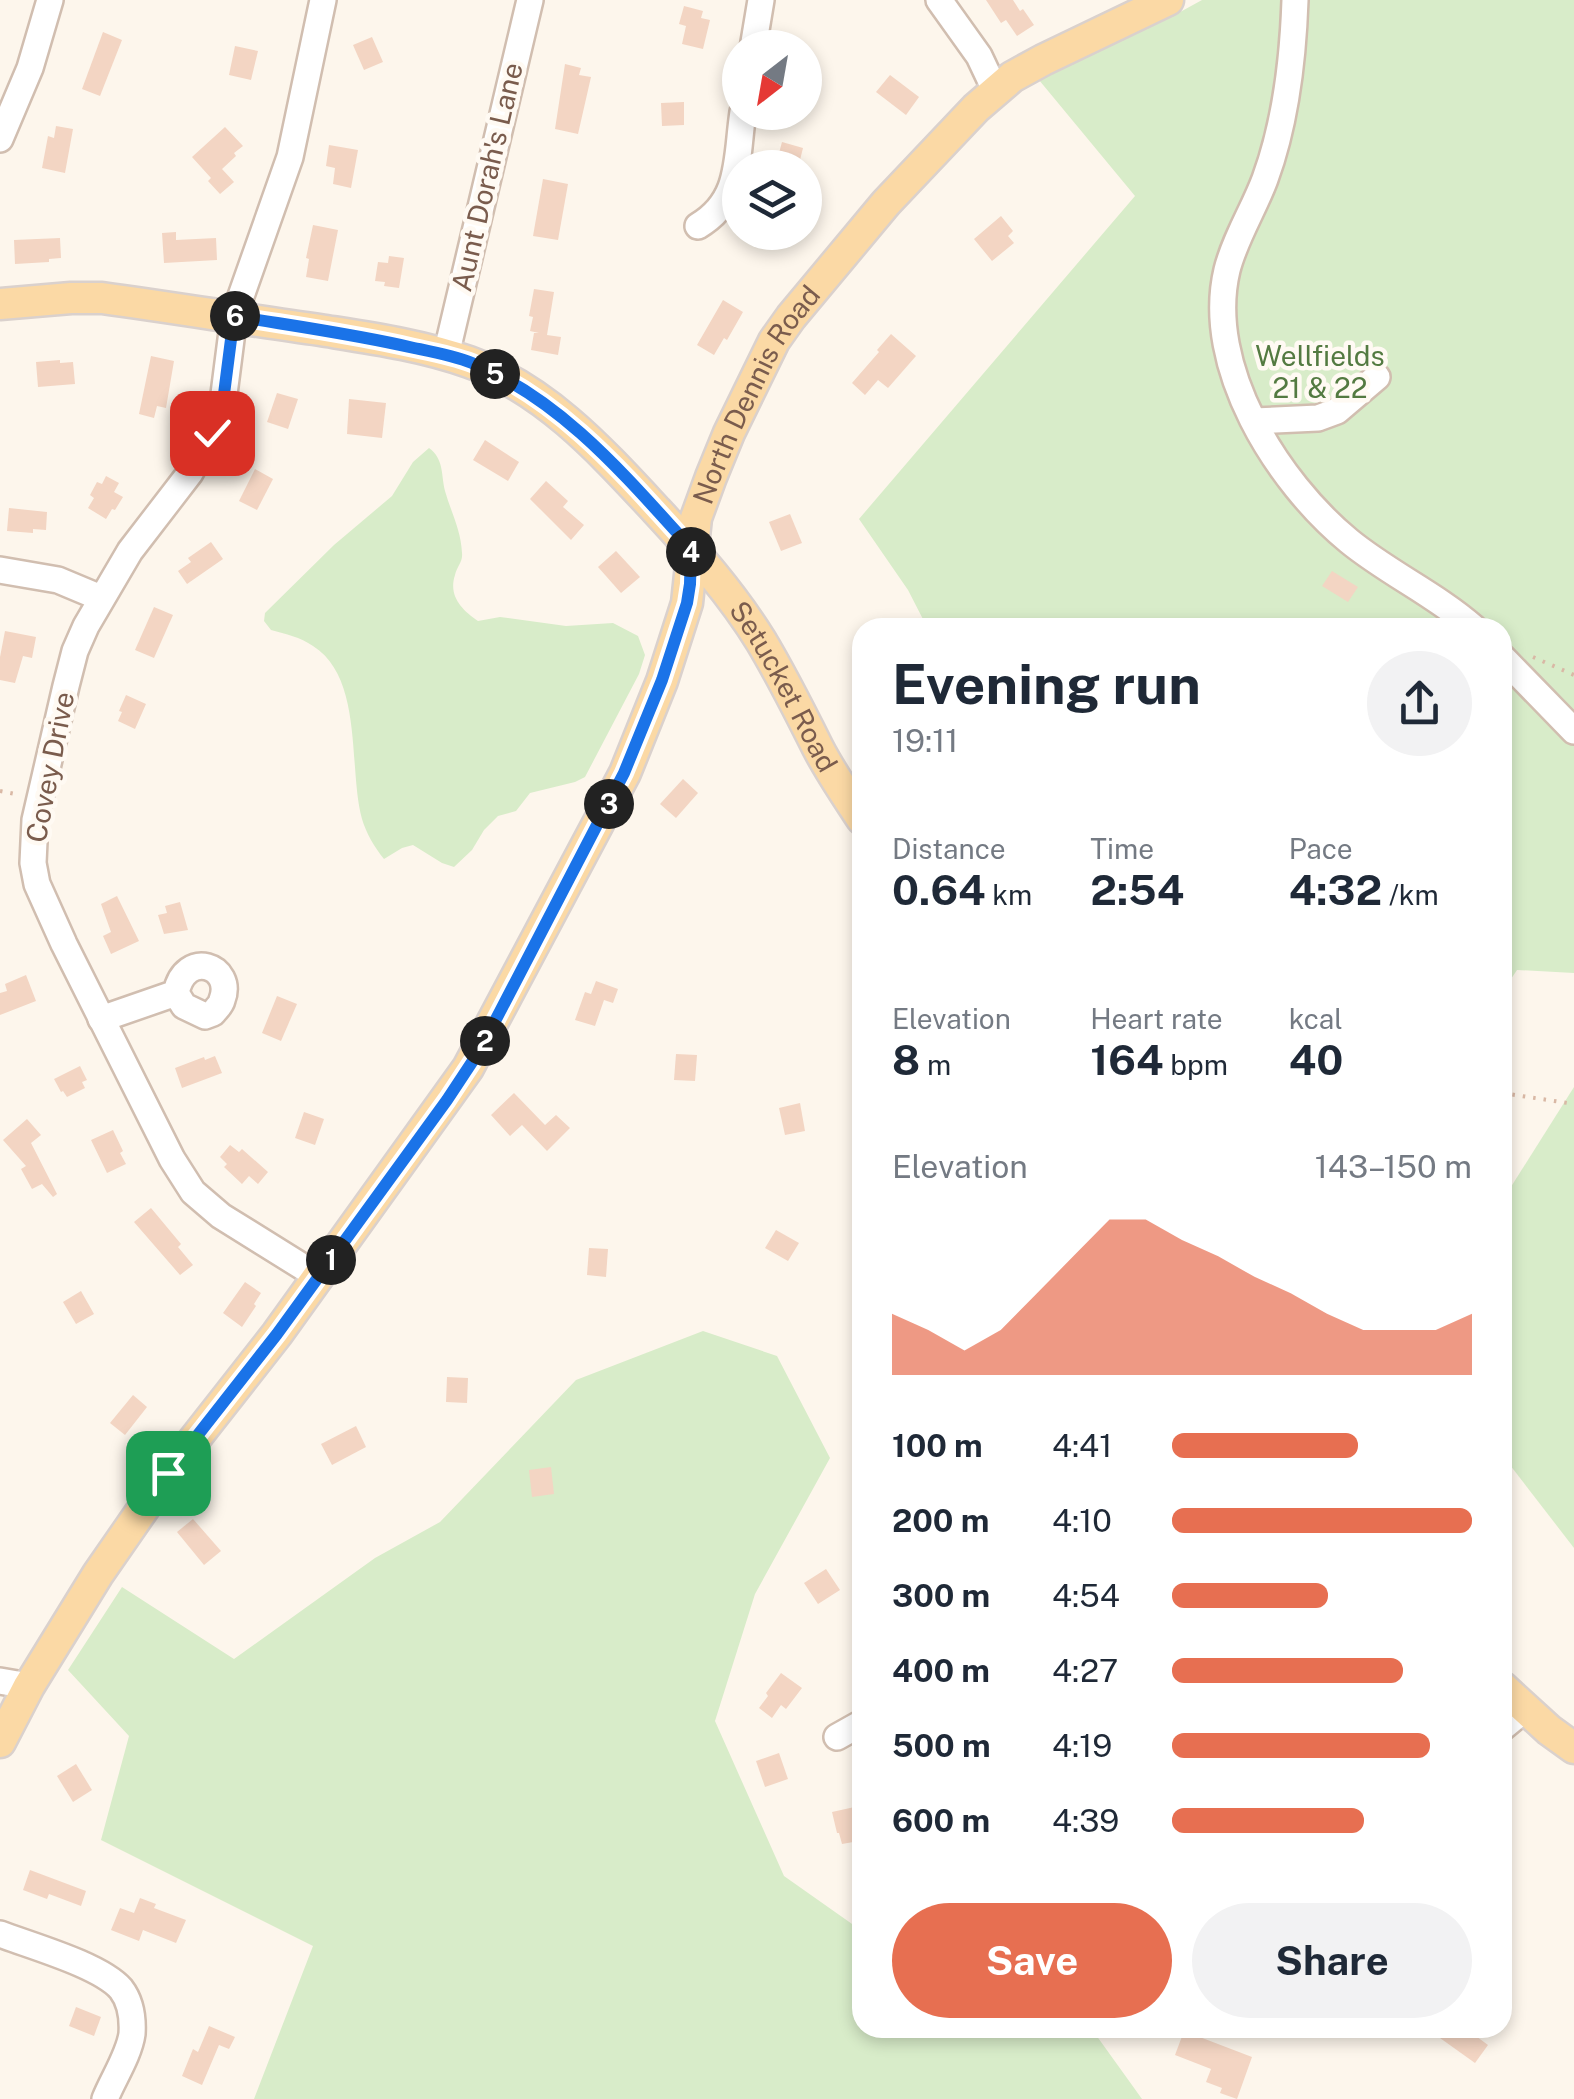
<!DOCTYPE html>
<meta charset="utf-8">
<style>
:root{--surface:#fff;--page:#f2f2f3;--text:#1f2937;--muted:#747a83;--accent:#e76f51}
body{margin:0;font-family:"Public Sans",sans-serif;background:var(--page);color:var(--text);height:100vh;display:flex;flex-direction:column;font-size:38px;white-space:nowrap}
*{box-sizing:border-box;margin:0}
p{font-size:32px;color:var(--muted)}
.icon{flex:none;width:55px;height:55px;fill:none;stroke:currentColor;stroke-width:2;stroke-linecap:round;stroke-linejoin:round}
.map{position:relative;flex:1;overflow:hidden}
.details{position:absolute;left:852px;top:618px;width:660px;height:1420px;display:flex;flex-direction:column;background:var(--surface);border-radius:30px;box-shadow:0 5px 15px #0003}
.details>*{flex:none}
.needle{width:65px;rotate:211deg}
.buttons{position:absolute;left:722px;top:30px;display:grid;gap:20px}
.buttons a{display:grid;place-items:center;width:100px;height:100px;border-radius:50%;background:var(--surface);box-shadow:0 5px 15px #0003;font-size:50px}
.pin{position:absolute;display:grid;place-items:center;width:85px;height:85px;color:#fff;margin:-42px;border-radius:20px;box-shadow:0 5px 15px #0006}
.km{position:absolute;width:50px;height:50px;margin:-25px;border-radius:50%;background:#222;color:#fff;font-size:28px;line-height:50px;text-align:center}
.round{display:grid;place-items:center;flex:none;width:105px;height:105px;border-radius:52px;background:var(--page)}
.head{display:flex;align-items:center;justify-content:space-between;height:170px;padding:0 40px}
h1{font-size:55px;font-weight:700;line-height:75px}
.stats{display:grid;grid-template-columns:repeat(3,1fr);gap:15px;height:170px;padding:10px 40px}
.stats div{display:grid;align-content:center}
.stats b{font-size:42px;font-weight:700}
.stats small{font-size:28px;font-weight:400}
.stats p{font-size:28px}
.chart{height:280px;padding:20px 40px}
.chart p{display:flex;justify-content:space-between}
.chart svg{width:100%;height:180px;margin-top:10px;fill:var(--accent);opacity:.7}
.action{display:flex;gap:20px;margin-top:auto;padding:20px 40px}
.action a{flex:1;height:115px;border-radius:60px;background:var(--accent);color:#fff;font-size:40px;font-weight:700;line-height:115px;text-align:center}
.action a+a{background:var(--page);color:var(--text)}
ul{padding:0 40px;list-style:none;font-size:32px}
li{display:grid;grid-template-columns:160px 120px 1fr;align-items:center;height:75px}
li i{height:25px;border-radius:12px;background:var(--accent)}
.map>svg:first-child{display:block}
.green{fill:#d8ecc9}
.building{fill:#f3d5c3}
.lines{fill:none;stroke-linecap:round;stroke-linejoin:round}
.minor-casing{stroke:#d1beb0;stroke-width:30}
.major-casing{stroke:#dad1cd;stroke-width:35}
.path{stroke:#d9b8a5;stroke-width:4;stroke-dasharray:2.5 8;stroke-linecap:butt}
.minor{stroke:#fff;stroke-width:25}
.major{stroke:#fbd9a5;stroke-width:30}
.route-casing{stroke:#fff;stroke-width:20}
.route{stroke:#1a73e8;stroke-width:12}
.labels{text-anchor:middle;stroke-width:9;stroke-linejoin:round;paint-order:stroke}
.street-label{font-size:28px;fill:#7a5c4d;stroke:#fffaf3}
.park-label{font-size:28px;fill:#537a41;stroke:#fffaf3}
</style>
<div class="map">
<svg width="1574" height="2099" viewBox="0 0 1574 2099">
<rect width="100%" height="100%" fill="#fdf6ec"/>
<g class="green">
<path d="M1202,0H1574V973L1517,970L1503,991L1502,628L927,627L908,590L859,519L1135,196L1039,80L1171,17Z"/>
<path d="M429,448C444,459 441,474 445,491C451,512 461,530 462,553C463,562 457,566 455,575C448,596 462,610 478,621L500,617L566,626L613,623L638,636L645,655L639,674L585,777L575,782L530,793L516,811L498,816L484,830L472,850L454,867L442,863L413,845L402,848L384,859C375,848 366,833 362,819C348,769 364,678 313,646C300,637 286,634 271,630L264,621L265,613L334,545L392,496L413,462Z"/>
<path d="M1574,1087V1548L1503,1456L1502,1201Z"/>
<path d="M703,1331L777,1356L830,1458L755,1594L715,1721L784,1876L862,1931V2028H1091L1142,2099H254L313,1946L101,1840L129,1736L68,1670L122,1587L234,1659L375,1558L440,1522L576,1380Z"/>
</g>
<g class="building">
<path d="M986,0H1013L1020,11L1023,9L1034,25L1017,36L1006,20L1001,23Z"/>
<path d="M684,6L703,11L701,18L710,20L703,49L682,44L686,26L679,24Z"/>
<path d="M103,32L122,40L100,96L82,89Z"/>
<path d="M372,37L383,62L364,70L353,45Z"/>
<path d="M235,46L258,51L251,80L229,75Z"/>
<path d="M565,64L581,68L579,75L591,77L578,134L555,129Z"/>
<path d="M890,75L919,97L906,115L876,92Z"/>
<path d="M684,102V125L662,126L661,103Z"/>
<path d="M56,126L73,129L65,173L42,168L48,136L54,138Z"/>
<path d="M225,127L243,146L234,153L236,156L222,169L234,182L220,194L208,181L211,178L192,157Z"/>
<path d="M782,142L803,148L798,168H775Z"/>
<path d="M329,145L358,150L351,188L333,184L335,168L326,166Z"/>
<path d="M543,179L568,184L558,240L533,236Z"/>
<path d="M1001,216L1013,231L1008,236L1014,243L992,261L974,239Z"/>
<path d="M313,225L338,230L328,281L306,277L309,259L306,258Z"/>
<path d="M176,232V240L216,238L217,260L164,263L162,233Z"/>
<path d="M60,238L61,258L49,259V262L15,264L14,240Z"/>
<path d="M389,256L404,258L399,288L384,286L385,282L375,281L378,262L388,263Z"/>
<path d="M534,289L554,292L547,335L561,337L558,355L531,350L534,333H539L530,331L533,317L529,316Z"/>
<path d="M723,300L743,312L727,340L724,338L714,355L697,345Z"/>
<path d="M891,334L916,356L888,388L878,380L865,395L852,383L879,352L877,350Z"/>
<path d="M151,356L174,361L166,408L157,406L154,418L139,414Z"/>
<path d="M60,360V363L73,362L75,384L38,387L36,362Z"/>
<path d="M277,393L298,399L288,429L267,422Z"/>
<path d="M349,399L386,403L382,438L347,434Z"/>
<path d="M485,440L519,462L508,481L473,460Z"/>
<path d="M255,469L273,479L257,510L239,501Z"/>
<path d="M106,476L119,483L114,492L123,497L115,510L112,509L106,519L88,508L94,498L90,495L97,482L102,484Z"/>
<path d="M546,481L568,501L563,507L584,525L571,540L530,499Z"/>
<path d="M9,508L47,512L46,530L33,529V533L7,531Z"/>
<path d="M790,514L802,543L781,551L769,522Z"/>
<path d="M211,542L223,559L187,584L178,571L191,562L188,558Z"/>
<path d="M616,551L640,577L621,593L598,567Z"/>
<path d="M1332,571L1358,587L1348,602L1322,586Z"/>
<path d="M154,607L173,615L154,658L135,650Z"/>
<path d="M5,631L36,637L32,658L23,656L15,683L0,680V657Z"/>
<path d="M126,695L146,704L135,729L118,721L122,712L119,711Z"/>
<path d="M683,779L698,793L676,818L660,804Z"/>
<path d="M117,896L139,941L111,954L103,936L111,932L101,904Z"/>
<path d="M180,902L188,930L164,934L158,915L167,913L165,906Z"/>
<path d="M26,975L36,1001L0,1015V993L7,991L5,984Z"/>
<path d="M596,981L618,989L613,1003L604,1000L595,1026L575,1020L585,992L591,994Z"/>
<path d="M277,996L297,1004L281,1041L262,1033Z"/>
<path d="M676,1054L697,1055L695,1081L674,1080Z"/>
<path d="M215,1056L222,1073L182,1088L175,1068L204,1057L205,1060Z"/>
<path d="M80,1066L87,1080L82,1082L85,1088L67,1097L63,1091L61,1092L54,1079Z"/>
<path d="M514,1093L545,1125L556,1115L570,1128L547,1151L522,1125L510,1136L491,1115Z"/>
<path d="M800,1103L805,1131L785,1135L779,1108Z"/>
<path d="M304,1112L324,1119L315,1145L295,1138Z"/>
<path d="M27,1119L41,1135L31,1143L57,1194L53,1197L42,1184L32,1189L21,1169L26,1166L3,1140Z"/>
<path d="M113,1130L123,1151L120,1153L126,1164L107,1173L91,1140Z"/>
<path d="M230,1145L239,1152L242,1149L268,1172L258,1184L249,1176L242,1184L224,1167L227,1164L220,1157Z"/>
<path d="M151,1208L181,1244L178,1247L193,1265L180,1275L134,1222Z"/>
<path d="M776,1230L799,1243L788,1261L765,1248Z"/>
<path d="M589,1248L608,1249L606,1277L587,1275Z"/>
<path d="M245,1282L261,1293L254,1304L256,1306L242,1327L223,1313Z"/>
<path d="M81,1291L94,1314L76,1324L63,1302Z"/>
<path d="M447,1377L468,1378L467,1403L446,1402Z"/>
<path d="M133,1395L147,1407L125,1435L110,1423Z"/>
<path d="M356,1426L366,1447L332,1465L321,1444Z"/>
<path d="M551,1467L554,1494L532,1497L529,1470Z"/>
<path d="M193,1519L221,1551L204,1565L177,1532Z"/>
<path d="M826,1569L840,1590L818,1604L804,1583Z"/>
<path d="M781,1673L802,1688L786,1709L781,1705L772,1718L759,1708L768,1696L766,1693Z"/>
<path d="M779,1753L788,1779L765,1787L756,1761Z"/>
<path d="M76,1764L92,1790L73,1802L57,1776Z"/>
<path d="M859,1806L862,1832L857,1833L859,1841L842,1844L839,1833H837L832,1812Z"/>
<path d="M30,1870L86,1891L81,1906L49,1894L47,1899L23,1890Z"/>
<path d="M140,1898L156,1904L154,1908L186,1920L176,1943L143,1930L139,1941L111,1930L120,1908L134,1913Z"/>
<path d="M76,2007L101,2017L94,2036L69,2026Z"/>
<path d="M209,2026L235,2037L229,2049L219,2045L202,2085L182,2076L193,2049L198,2052Z"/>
<path d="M1426,2028H1465L1488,2045L1475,2063Z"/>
<path d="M1184,2031L1252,2057L1237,2099L1220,2093L1222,2088L1206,2082L1211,2069L1175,2055Z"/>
</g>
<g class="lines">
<defs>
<g id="minor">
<path d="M939,0L979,56L996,92"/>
<path d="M1295,0C1293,60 1286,122 1265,179C1254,209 1235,238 1227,270C1204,366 1277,482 1349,541C1388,573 1435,594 1474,628"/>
<path d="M753,48L761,0"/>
<path d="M0,139L30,68L50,0"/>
<path d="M698,226C742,200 736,158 743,112"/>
<path d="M446,355L530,0"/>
<path d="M1254,421L1318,418L1337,411L1377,377"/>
<path d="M0,570L58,580L101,598"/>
<path d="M1502,657L1574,731"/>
<path d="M101,1019L176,993C185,948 235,966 222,1000C221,1005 216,1009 213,1013L205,1016L184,1006L176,993"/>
<path d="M319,1277L221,1216L193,1192L172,1159L64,944L37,884L33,863L35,820L66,686L75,651L86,626L130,551L190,473L212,433L224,394L234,316L290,157L323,0"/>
<path d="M0,1681L29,1686"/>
<path d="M1502,1728L1526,1708"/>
<path d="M837,1737L862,1723"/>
<path d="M0,1934C31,1946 100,1965 121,1989C131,2002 133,2018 132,2034C129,2055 113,2079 105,2099"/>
</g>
<g id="major">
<path id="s1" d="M0,304L71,298H102C175,308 248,320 320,330C370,338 421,345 469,362C546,389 603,453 657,511C694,551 732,594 761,641C782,676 800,712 818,748C831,773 847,796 862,819"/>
<path d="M1502,1687L1549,1730L1574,1748"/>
<path id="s2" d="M0,1742L29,1686L98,1574L168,1473L277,1334L468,1068L625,773L662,681L687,603L696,518L711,477L729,433L774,341L791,317L886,203L976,108L1012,77L1043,60L1168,0"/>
</g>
</defs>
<use href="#minor" class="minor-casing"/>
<use href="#major" class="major-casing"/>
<g class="path">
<path d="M1533,657L1574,675"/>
<path d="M0,791L20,795"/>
<path d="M1502,1093L1574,1104"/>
</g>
<use href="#minor" class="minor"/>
<use href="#major" class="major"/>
</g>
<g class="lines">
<defs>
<path id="route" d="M168,1473L277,1334L447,1100L480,1050L624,773L662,680L687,603L690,584L691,548C627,478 563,400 472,363C454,356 433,352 414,348C354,334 294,326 234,316L224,394L212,433"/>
</defs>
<use href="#route" class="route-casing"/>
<use href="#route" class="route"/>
</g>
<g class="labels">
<g class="street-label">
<text transform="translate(487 177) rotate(-77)" y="10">Aunt Dorah's Lane</text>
<text dy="10" stroke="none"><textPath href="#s2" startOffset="1560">North Dennis Road</textPath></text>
<text dy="10" stroke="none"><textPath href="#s1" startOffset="935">Setucket Road</textPath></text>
<text transform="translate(50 767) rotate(-79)" y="10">Covey Drive</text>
</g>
<g class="park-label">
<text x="1320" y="366">Wellfields<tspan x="1320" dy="32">21 &amp; 22</tspan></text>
</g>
</g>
</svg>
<div class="buttons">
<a><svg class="needle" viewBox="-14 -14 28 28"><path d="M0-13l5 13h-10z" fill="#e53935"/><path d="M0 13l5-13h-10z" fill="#747a83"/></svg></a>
<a><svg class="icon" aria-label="layers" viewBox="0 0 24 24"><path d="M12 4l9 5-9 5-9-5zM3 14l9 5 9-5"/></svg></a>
</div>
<div class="pin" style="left:168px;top:1473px;background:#1e9e55"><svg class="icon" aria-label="arrive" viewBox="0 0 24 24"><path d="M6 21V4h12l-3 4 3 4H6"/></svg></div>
<div class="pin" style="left:212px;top:433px;background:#d93025"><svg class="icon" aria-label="check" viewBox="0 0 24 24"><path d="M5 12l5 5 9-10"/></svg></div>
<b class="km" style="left:331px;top:1260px">1</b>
<b class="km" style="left:485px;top:1041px">2</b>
<b class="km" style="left:609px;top:804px">3</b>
<b class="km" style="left:691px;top:552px">4</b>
<b class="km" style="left:495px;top:374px">5</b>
<b class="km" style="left:235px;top:316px">6</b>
<section class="details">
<div class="head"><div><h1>Evening run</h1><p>19:11</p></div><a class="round"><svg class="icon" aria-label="share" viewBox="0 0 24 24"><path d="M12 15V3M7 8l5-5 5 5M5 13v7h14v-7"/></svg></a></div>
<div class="stats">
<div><p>Distance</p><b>0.64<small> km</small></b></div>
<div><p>Time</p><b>2:54</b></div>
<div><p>Pace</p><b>4:32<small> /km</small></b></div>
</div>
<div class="stats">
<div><p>Elevation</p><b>8<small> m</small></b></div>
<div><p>Heart rate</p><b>164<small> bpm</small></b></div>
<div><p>kcal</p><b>40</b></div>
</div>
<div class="chart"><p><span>Elevation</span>143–150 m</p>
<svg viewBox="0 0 160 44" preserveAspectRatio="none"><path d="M0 44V29L10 33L20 38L30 33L40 24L50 15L60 6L70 6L80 11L90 15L100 20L110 24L120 29L130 33L140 33L150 33L160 29V44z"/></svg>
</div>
<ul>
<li><b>100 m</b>4:41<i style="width:62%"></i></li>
<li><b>200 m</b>4:10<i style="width:100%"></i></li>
<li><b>300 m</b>4:54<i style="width:52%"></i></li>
<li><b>400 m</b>4:27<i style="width:77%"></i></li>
<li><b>500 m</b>4:19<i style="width:86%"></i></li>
<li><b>600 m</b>4:39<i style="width:64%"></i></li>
</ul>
<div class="action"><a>Save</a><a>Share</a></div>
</section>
</div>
